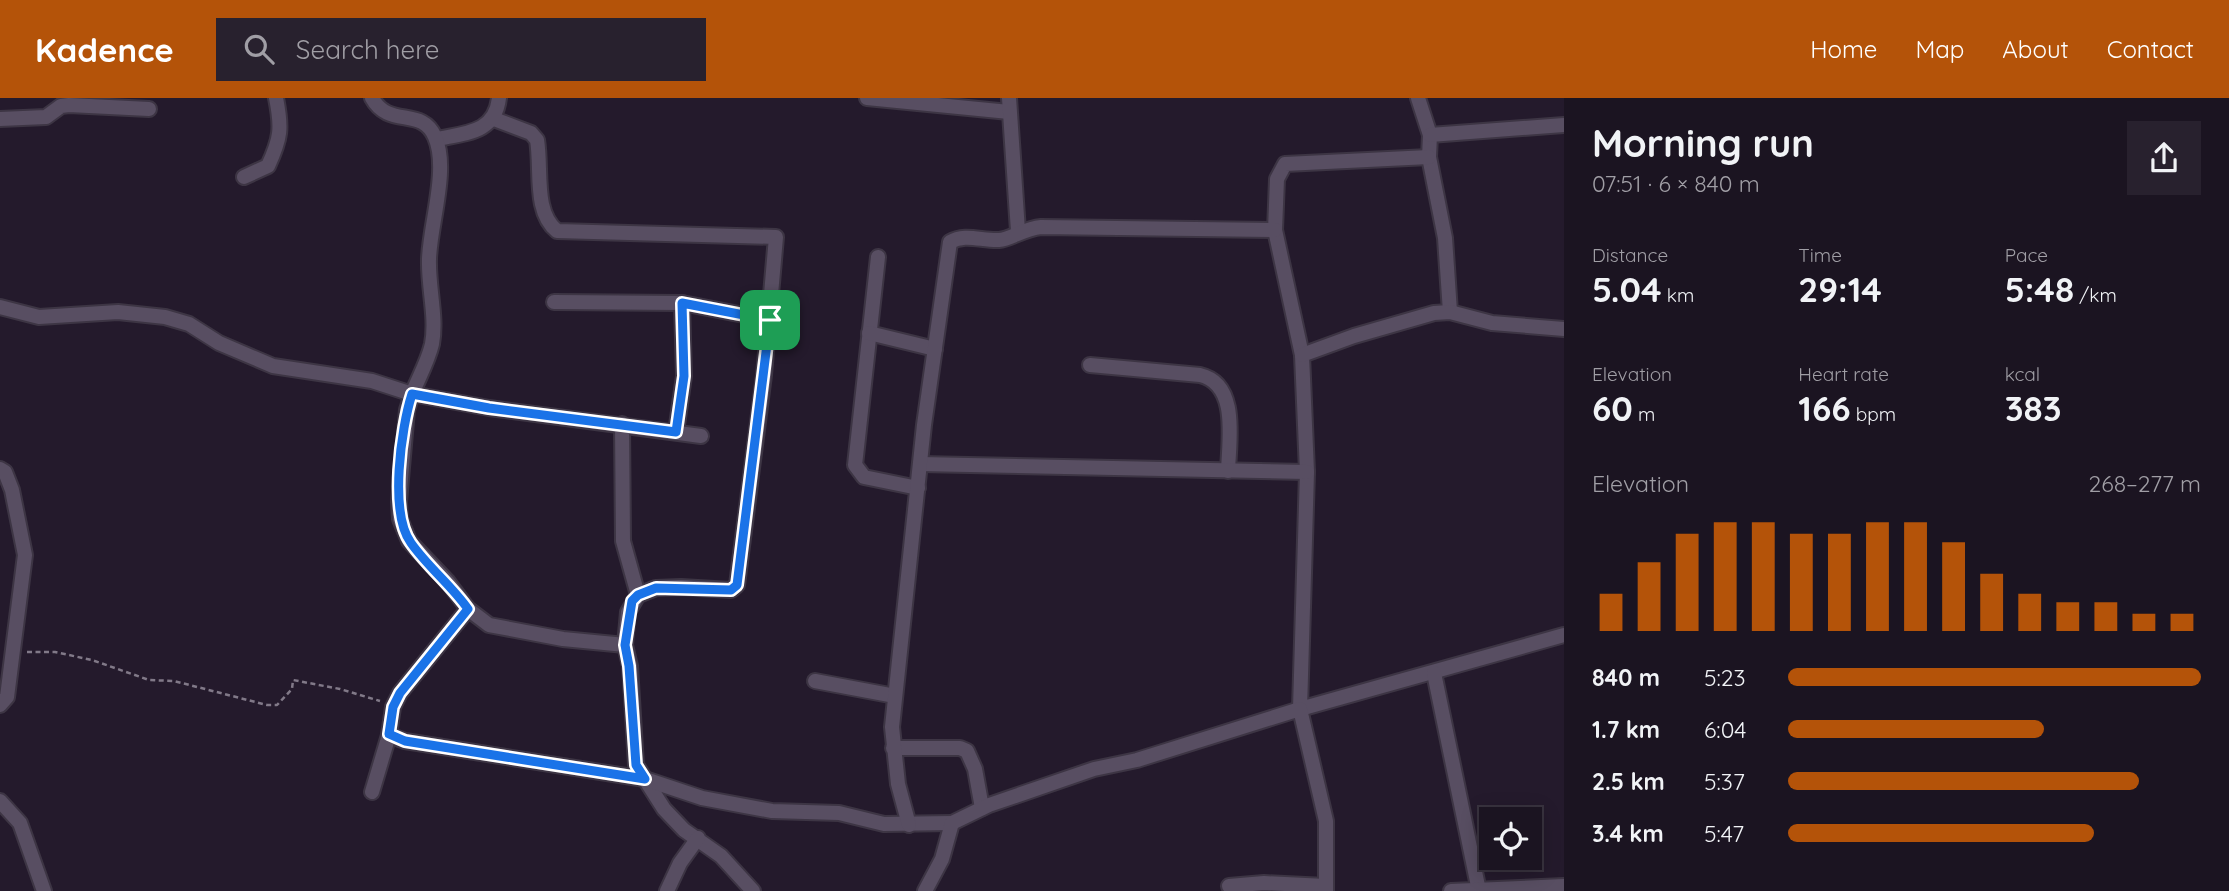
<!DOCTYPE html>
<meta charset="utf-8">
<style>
:root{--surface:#1b1421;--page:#28212e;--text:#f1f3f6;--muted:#a09ea5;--line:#39333f;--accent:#b45309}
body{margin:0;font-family:Quicksand,sans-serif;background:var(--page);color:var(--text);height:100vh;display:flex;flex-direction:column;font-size:26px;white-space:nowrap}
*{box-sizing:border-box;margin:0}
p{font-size:23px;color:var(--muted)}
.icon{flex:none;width:38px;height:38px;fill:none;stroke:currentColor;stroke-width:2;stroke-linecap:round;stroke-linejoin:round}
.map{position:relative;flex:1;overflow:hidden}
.panel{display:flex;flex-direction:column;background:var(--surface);width:665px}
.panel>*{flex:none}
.controls{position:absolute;left:1479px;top:709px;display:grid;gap:14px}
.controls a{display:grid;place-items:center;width:63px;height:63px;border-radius:0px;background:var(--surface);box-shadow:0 4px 18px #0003,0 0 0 2px var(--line);font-size:35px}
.pin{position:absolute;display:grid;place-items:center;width:60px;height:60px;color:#fff;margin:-30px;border-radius:14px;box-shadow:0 4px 10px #0006}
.round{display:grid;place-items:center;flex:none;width:74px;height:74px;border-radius:0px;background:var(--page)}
.overview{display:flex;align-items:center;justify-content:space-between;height:119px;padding:0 28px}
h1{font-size:38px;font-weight:800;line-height:52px}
.stats{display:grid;grid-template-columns:repeat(3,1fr);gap:10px;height:119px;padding:7px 28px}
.stats div{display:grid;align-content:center}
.stats b{font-size:35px;font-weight:800}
.stats small{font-size:19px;font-weight:400}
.stats p{font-size:19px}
.chart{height:196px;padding:14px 28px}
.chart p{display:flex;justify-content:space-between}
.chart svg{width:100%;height:126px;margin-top:7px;stroke:var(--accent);stroke-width:6}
ul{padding:0 28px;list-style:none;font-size:23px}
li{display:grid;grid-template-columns:112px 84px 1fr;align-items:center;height:52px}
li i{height:18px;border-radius:9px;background:var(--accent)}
header{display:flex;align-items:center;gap:42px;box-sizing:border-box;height:98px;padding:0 35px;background:var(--accent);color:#fff}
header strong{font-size:33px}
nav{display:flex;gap:38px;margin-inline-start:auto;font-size:24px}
.search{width:490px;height:63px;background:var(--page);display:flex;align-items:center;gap:18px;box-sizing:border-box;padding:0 24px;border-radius:0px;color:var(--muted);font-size:26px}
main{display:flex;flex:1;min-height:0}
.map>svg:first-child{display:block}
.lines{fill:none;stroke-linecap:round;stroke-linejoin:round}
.minor-casing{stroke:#3d3544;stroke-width:18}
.path{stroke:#817988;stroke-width:2.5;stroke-dasharray:5 3.5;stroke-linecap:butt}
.minor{stroke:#584e62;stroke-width:14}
.route-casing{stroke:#fff;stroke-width:14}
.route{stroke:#1a73e8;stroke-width:9}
</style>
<header>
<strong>Kadence</strong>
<div class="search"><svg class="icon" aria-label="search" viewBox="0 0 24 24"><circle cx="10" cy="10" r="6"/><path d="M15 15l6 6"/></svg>Search here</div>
<nav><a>Home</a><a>Map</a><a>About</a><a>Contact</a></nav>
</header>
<main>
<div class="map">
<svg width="1564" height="793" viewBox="0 0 1564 793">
<rect width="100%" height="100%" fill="#241a2c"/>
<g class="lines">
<defs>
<g id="minor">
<path d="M867,0L1009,14"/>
<path d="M1009,0L1018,133"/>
<path d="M1418,0L1430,37L1429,59L1445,140L1450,214"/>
<path d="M0,21L46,19L61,8L69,7L149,11"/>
<path d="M494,21L531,35L537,42C542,71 533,114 557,133L776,139L764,277L737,487L731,492L681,489L656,490L638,497L628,514L625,547L630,568L636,667L664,711L684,732L721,758L753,793"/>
<path d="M1430,37L1564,27"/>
<path d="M437,41C466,35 495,35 499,0"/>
<path d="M1429,59L1285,66L1277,81L1275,132L1302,257L1307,374L1300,611L1564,537"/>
<path d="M244,79L268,68C281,40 282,30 276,0"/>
<path d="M878,159L855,367L864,379L918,390"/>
<path d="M554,204L682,205L770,222"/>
<path d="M0,209L39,219L118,214L165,219L189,226L219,245L273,268L372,283L412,296C419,279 428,263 432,246C437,219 428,189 429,161C430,126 449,71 435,39C422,8 389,31 372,0"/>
<path d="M869,235L935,251"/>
<path d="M1302,257L1354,238L1434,215L1450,214L1492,225L1564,231"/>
<path d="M1090,267L1200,277C1239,286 1229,342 1228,373"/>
<path d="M622,326L623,443L638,497"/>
<path d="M676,334L684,278L682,205"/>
<path d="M920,366L1307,374"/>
<path d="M0,371L5,374L12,392L25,457L7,599L0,607"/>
<path d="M468,511L400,595L393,609L389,637L405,643L645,681L702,700L772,713L839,715L884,726L952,725"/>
<path d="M625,547L563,541L489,527L468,511L448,484L409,443L400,421L399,404L407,312L412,296L489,310L701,338"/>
<path d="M1434,575L1479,793"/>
<path d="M815,583L895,598"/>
<path d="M893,650H960L967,653L975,671L982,710"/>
<path d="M372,694L389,637"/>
<path d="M0,703L20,725L44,793"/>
<path d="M909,727L898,686L892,629L924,327L950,144C965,135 982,143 999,142C1011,141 1023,131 1041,129L1275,132"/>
<path d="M1229,788L1264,785L1326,788"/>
<path d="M667,793L680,765L698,740"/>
<path d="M925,793L942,761L952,725L989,707L1094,671L1137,662L1300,611L1326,723V793"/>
<path d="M1451,793L1564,788"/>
</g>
</defs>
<use href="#minor" class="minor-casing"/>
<path class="path" d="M27,554H55L92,562L149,582L174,583L267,607H277L292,591L293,582L340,591L380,603"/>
<use href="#minor" class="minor"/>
</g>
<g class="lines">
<defs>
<path id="route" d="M682,205L770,222L737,487L731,492L656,490L638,497L632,503L625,547L629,568L636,667L645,681L405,643L389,636L393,609L400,595L468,511C451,487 428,469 411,445C389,415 401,330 412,296L489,310L676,334L684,278Z"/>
</defs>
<use href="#route" class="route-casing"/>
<use href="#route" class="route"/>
</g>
</svg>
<div class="controls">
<a><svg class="icon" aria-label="locate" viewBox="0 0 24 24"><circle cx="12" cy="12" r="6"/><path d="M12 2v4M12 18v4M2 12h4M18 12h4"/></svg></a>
</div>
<div class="pin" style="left:770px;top:222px;background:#1e9e55"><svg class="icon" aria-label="arrive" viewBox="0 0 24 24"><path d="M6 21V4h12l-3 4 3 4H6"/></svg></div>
</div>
<section class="panel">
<div class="overview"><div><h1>Morning run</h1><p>07:51 · 6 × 840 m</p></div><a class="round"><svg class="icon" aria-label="share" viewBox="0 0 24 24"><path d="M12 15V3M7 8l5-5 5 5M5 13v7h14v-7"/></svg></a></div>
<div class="stats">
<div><p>Distance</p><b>5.04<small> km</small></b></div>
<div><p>Time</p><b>29:14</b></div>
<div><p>Pace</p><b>5:48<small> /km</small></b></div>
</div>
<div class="stats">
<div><p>Elevation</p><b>60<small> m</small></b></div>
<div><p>Heart rate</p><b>166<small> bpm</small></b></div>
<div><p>kcal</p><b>383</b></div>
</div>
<div class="chart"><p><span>Elevation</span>268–277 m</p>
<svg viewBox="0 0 160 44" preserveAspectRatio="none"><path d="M5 44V31M15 44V20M25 44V10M35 44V6M45 44V6M55 44V10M65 44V10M75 44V6M85 44V6M95 44V13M105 44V24M115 44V31M125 44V34M135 44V34M145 44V38M155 44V38"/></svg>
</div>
<ul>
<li><b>840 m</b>5:23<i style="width:100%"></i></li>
<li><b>1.7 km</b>6:04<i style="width:62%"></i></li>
<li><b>2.5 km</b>5:37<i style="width:85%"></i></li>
<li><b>3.4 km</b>5:47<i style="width:74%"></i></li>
</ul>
</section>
</main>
